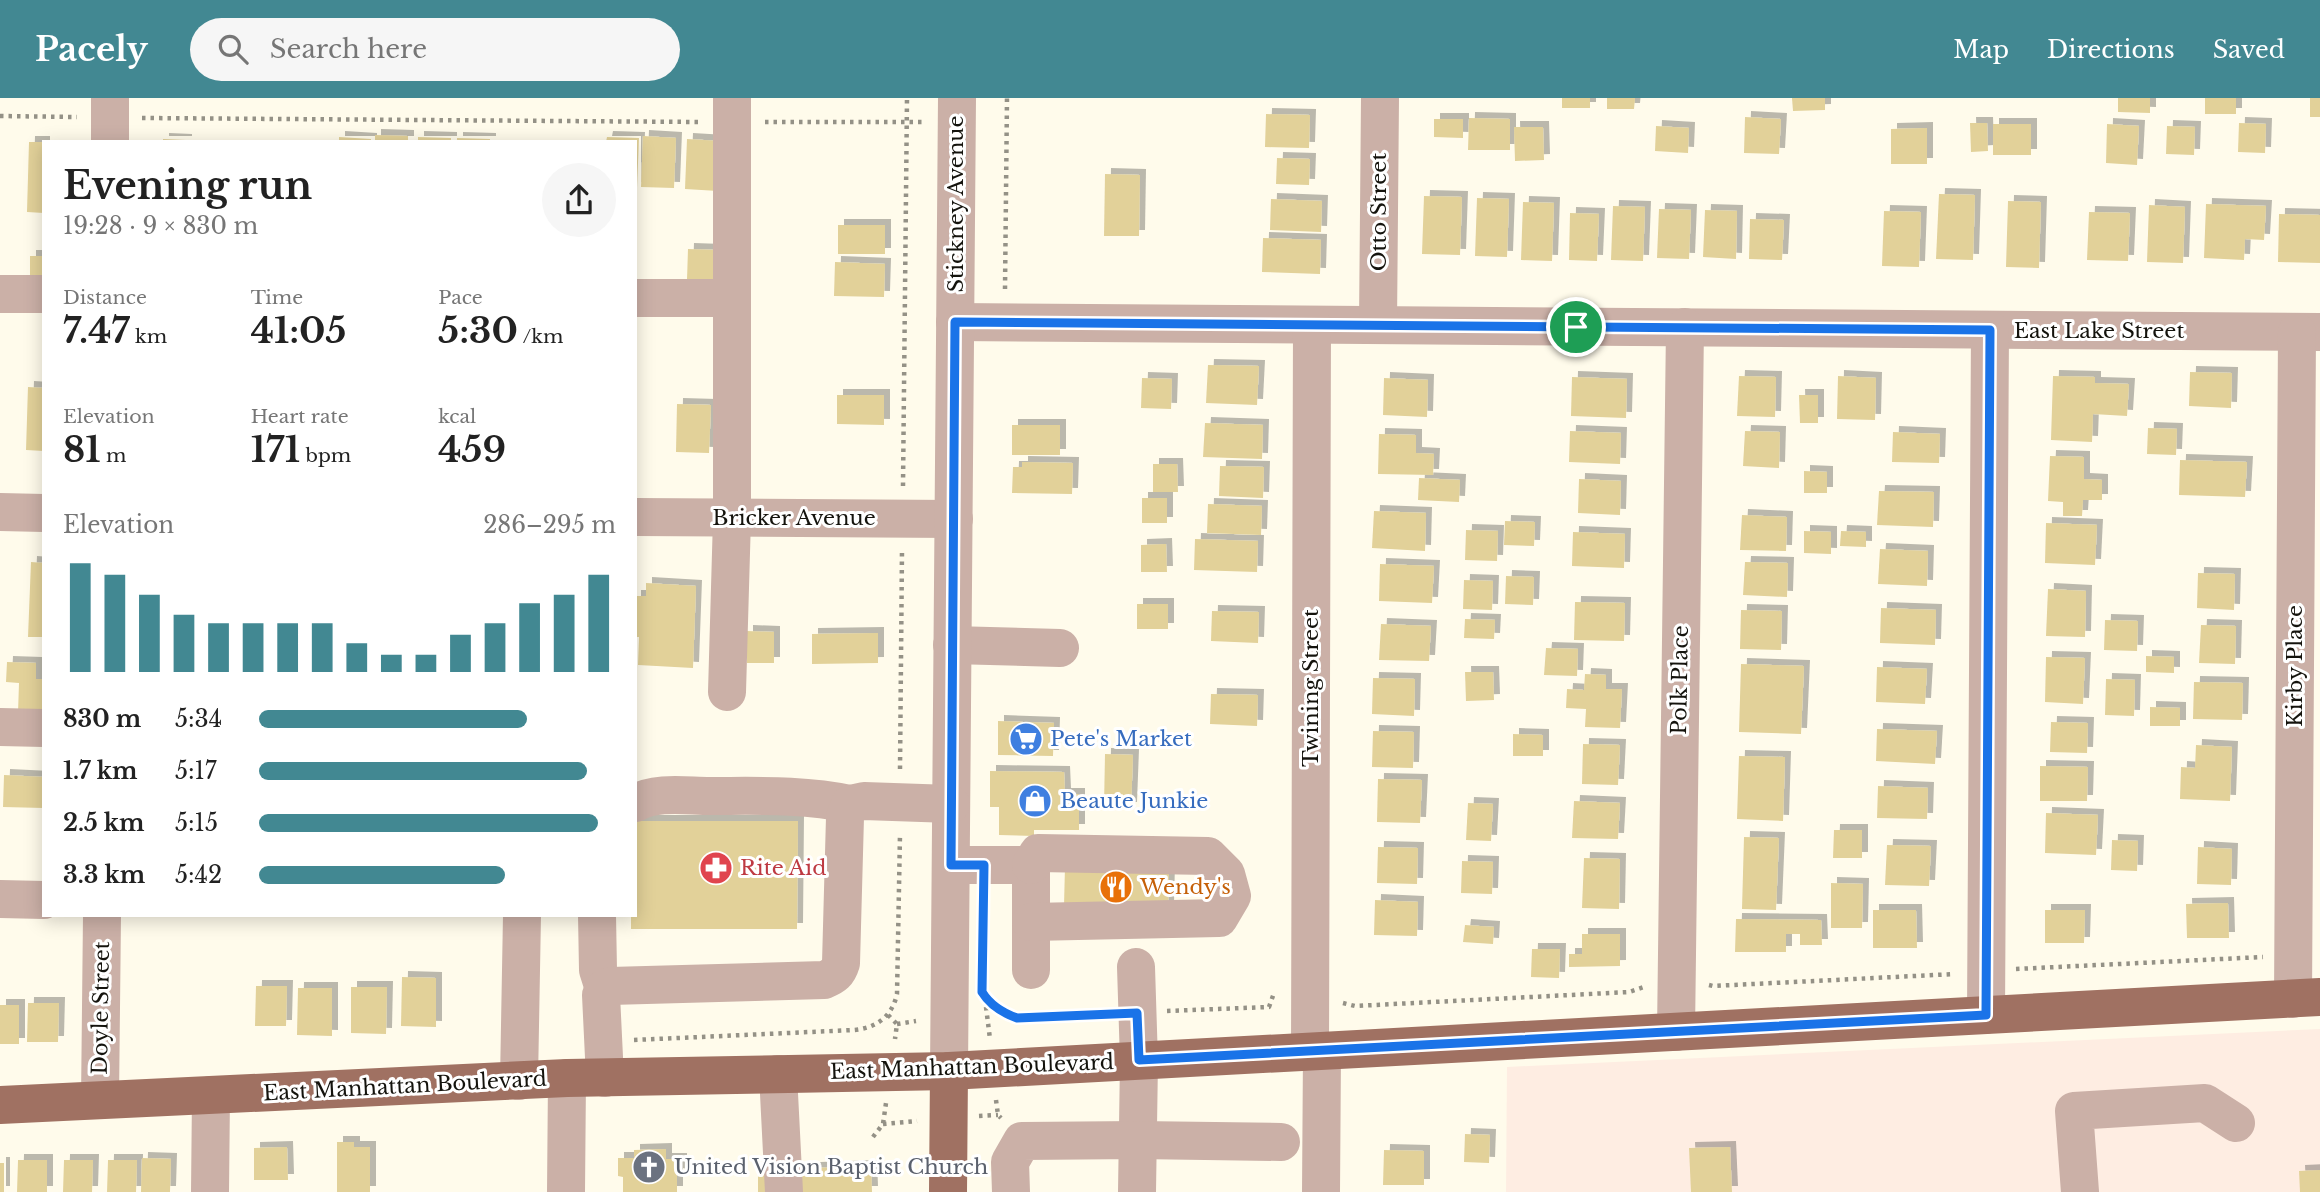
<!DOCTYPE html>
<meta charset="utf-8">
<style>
:root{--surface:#fff;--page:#f6f6f6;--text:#222;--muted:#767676;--accent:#428892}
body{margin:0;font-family:"Libre Baskerville",serif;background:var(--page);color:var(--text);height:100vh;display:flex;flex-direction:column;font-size:26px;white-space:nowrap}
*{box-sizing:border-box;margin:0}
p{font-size:23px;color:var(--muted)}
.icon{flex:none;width:38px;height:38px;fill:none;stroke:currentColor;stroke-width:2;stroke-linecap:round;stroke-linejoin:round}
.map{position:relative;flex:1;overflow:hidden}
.drawer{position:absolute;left:42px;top:42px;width:595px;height:777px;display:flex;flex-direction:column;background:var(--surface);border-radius:0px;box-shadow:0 4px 18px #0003}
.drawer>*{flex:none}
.pin{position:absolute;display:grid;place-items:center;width:60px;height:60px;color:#fff;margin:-30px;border:4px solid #fff;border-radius:50%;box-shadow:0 2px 7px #0007}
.round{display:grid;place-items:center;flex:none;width:74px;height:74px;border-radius:37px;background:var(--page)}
.headline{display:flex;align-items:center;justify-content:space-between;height:119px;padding:0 21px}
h1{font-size:38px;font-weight:700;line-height:52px}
.figures{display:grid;grid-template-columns:repeat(3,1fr);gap:10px;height:119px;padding:7px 21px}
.figures div{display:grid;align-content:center}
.figures b{font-size:35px;font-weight:700}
.figures small{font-size:19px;font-weight:400}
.figures p{font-size:19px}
.chart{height:196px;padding:14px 21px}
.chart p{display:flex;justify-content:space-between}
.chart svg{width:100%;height:126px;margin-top:7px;stroke:var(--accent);stroke-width:6}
ul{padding:0 21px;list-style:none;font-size:23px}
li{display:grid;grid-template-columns:112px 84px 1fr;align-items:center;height:52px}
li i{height:18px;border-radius:9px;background:var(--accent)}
header{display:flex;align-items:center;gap:42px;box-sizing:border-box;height:98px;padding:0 35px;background:var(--accent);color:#fff}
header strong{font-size:33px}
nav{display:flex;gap:38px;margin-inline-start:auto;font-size:24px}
.search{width:490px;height:63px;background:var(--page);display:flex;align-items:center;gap:18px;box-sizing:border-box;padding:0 24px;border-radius:38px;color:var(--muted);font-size:26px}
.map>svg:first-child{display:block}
.commercial{fill:#feede2}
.building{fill:#e2d199;filter:url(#shadow)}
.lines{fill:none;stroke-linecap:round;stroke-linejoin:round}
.path{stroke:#949186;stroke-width:4.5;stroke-dasharray:3.5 5;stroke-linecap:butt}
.minor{stroke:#cbb0a7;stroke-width:38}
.major{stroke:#a07162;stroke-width:38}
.route-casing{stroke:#fff;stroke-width:14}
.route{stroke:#1a73e8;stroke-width:9}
.labels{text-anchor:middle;stroke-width:6;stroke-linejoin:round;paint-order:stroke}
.street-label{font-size:21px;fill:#14130d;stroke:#fff}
.shop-label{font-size:21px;fill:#366cbe;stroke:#fff;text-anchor:start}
.health-label{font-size:21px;fill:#be3a42;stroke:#fff;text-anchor:start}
.food-label{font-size:21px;fill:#c56008;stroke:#fff;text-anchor:start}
.worship-label{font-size:21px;fill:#5b616d;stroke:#fff;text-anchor:start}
</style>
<header>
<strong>Pacely</strong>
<div class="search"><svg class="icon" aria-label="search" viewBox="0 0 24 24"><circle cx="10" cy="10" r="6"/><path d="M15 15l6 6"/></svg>Search here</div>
<nav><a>Map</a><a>Directions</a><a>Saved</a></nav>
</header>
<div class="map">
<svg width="2320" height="1094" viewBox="0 0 2320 1094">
<defs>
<filter id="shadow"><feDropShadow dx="6" dy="-6" stdDeviation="0" flood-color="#0004"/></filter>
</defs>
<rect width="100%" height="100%" fill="#fffbeb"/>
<path class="commercial" d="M2320,931V1094H1506L1507,969Z"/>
<g class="building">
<rect x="1562" y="0" width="28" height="10"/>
<path d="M1607,0H1635L1634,11H1607Z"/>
<path d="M1792,0H1825V12L1793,13Z"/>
<path d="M2118,0H2150V15L2118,14Z"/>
<rect x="2205" y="0" width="31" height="16"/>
<rect x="2310" y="0" width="10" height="19"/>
<path d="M1266,16L1310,17L1309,50L1265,49Z"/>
<path d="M1745,19L1781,21L1779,56L1744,55Z"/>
<path d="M1469,20L1510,21V52H1468Z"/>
<path d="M1434,21H1463V40L1434,39Z"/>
<path d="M1970,25H1987L1988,53L1971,54Z"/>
<path d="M2239,25L2266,26L2265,55L2238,54Z"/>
<rect x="1993" y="26" width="38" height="31"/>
<path d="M2107,26L2139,28L2137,67L2106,65Z"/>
<path d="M1656,28L1689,30L1688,55L1655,53Z"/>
<path d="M2167,28L2195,29L2194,57L2166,56Z"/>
<path d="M1514,29H1543L1544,62L1515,63Z"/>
<path d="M1927,30V66H1891V31Z"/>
<path d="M375,37L408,38V44H375Z"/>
<path d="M643,38L676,40L674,90L641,89Z"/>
<path d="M339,39L371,41V44H339Z"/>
<path d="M418,39L451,40V44H418Z"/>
<path d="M607,39L639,40L637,90H635V44H606Z"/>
<path d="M457,40L490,41V44H457Z"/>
<path d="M163,41L186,42V44H163Z"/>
<path d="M687,41L720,43L718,93L685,91Z"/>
<path d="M29,44H44V115L27,114Z"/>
<path d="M1277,60L1310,61L1309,87L1276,86Z"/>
<path d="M1105,76L1140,77L1139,138H1104Z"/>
<path d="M1939,96L1975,97L1973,162L1936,161Z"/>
<path d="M1424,98L1462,99L1460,157L1422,156Z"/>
<path d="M1477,100L1509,101L1507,159L1475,158Z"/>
<path d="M1271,101L1322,103L1321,134L1270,132Z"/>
<path d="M2008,103L2041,104L2039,170L2006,169Z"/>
<path d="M1523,104L1554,105L1552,163L1521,162Z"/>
<path d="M2206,106L2266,108L2264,142L2245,141L2244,162L2204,160Z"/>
<path d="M2149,107L2185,109L2183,165L2147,164Z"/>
<path d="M1613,108L1645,109L1643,163L1611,162Z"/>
<path d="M1659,111L1691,112L1689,161L1657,160Z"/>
<path d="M1705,112L1737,113L1736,161L1703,159Z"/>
<path d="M1884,113L1921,114L1919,169L1882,168Z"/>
<path d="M2089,114L2130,115L2128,163L2087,162Z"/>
<path d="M1570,115L1599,116L1597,163L1569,162Z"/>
<path d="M2279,116L2320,117V165L2278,164Z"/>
<path d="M1750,121L1784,122L1782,162L1749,161Z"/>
<rect x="838" y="127" width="47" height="29"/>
<path d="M1263,140L1321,142L1320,176L1262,174Z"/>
<path d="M688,151L717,152L716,182H687Z"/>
<rect x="30" y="158" width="14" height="26"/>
<path d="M835,164L885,166L884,199L834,198Z"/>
<path d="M1208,267L1259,268L1257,307L1206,305Z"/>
<path d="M2190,274L2232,275L2231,310L2189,308Z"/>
<path d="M1739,278L1776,279L1775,319L1737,318Z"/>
<path d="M1838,278L1876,280L1875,322L1837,321Z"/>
<path d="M2053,278L2095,279V285L2129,286L2127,318L2093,316L2092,344L2051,342Z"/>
<path d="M1572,279L1627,281L1626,320L1571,318Z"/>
<path d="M1142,280L1172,281L1171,311L1141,310Z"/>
<path d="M1384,280L1428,282L1427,319L1383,317Z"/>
<path d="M28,289L44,290V353L26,352Z"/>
<path d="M837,297H884V327L837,326Z"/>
<path d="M1799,297H1818V325H1800Z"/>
<path d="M677,306L711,307L709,355L676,354Z"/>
<path d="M1205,325L1263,327L1262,361L1203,359Z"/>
<rect x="1012" y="327" width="48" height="30"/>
<path d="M2148,330L2177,331L2176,357L2147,356Z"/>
<path d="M1570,333L1621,335L1620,366L1569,364Z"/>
<path d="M1745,333L1780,334L1779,370L1743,368Z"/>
<path d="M1893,334L1940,336L1939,365L1892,364Z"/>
<path d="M1379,336L1416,337V355L1434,356L1433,377L1378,376Z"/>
<path d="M2050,358L2084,359V381L2102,382V402H2083L2082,418H2063V404L2048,403Z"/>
<path d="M2180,362L2247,364L2245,399L2179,397Z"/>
<path d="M1022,364L1073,365L1072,396L1012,395L1013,369H1022Z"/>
<path d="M1153,366H1177L1178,394H1153Z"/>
<path d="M1220,368L1264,369L1263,400L1219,398Z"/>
<path d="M1804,373L1827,374V395H1804Z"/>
<path d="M1419,380L1460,382L1459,404L1418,402Z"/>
<path d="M1579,381L1621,383L1620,417L1578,415Z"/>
<path d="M1879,393L1934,394L1933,429L1877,427Z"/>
<rect x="1142" y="400" width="25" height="25"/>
<path d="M1208,406L1262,408L1261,437L1207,435Z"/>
<path d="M1374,413L1426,415L1425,453L1372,450Z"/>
<path d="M1742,417L1787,419L1786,453L1740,452Z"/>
<path d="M1505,423L1535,424L1534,448L1504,447Z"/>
<path d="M2046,425L2097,427L2095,467L2045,465Z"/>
<path d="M1466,432L1498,433L1497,463L1465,462Z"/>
<path d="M1804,433L1831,434V456L1804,455Z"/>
<path d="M1841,433L1866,434V449L1840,448Z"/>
<path d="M1573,434L1625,436L1624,470L1572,468Z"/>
<path d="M1195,441L1258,443L1257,474L1194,472Z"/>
<path d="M1166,446L1167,474H1141V447Z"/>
<path d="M1880,451L1928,453L1927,488L1878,486Z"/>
<path d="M31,464L44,465V539H28Z"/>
<path d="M1745,464L1788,465L1787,499L1743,497Z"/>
<path d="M1380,466L1434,468L1432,505L1379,503Z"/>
<path d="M2198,475L2235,476L2234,512L2197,510Z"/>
<path d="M1506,478L1534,479L1533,507L1505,506Z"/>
<path d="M1464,482L1493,483L1492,512L1463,511Z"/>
<path d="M646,485L696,488L693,570L638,567L639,539H635V498H646Z"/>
<path d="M2048,491L2086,493L2085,539L2046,538Z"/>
<path d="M1575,504L1625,505L1624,543L1574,542Z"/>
<rect x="1137" y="506" width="31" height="25"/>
<path d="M1881,510L1936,512L1935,547L1880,545Z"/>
<path d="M1741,512L1782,513L1781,552L1740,551Z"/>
<path d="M1212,513L1259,514L1258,545L1211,543Z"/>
<path d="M1465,521L1495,522L1494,541L1464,540Z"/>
<path d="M2105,522L2138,523L2137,553L2104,552Z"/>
<path d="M1381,526L1431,528L1429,563L1379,562Z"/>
<path d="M2201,527L2236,528L2235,566L2199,565Z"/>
<path d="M747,533L774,534V565H747Z"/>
<path d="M878,535V565L812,566V536Z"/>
<path d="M1546,550L1578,551L1577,578L1544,577Z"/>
<path d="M2146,558L2174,559V575L2146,574Z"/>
<path d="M2046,559L2085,560L2083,606L2045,604Z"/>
<path d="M7,564L36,565V581H44V616L18,615L19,585L6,584Z"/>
<path d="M1741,566L1804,568L1801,636L1739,634Z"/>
<path d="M1877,569L1927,571L1925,606L1876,604Z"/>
<path d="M1465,574H1493L1494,602L1466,603Z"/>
<path d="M1585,576L1606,577V591H1622L1620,630L1585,629L1586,611L1566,610L1567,591L1584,592Z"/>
<path d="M1373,580L1415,581L1414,618L1372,616Z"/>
<path d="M2106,581L2135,582L2134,618L2105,617Z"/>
<path d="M2194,584L2243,585L2242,622L2193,621Z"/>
<path d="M1211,596L1258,597L1257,628L1210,626Z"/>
<path d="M2150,609L2180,610V628H2150Z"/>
<path d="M998,623L1054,625L1053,658L998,657Z"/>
<path d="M2051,624L2088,625L2087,655L2050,654Z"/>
<path d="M1877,631L1937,633L1935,666L1876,663Z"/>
<path d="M1373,633L1414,634L1413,670L1372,669Z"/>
<path d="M1513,636L1543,637V658H1513Z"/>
<path d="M1583,646L1620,647L1618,687L1582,686Z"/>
<path d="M2196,647L2232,649L2230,703L2180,701L2181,669L2195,670Z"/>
<path d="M1105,656L1133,657L1131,710L1104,709Z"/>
<path d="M1739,658L1785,659L1783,723L1737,721Z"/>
<path d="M2040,668L2088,669L2087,703H2040Z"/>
<path d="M990,673L1064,674L1065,696H1079V732H1034V738L999,737V709H990Z"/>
<path d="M4,677L44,679V710L3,709Z"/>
<path d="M1378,681L1422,682L1420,725L1377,724Z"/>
<path d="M1878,688L1928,690L1927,721L1877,720Z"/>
<path d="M1574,703L1620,705L1618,741L1572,740Z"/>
<path d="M1468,705L1493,706L1491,743L1466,742Z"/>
<path d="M2046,715L2098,717L2096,757L2045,755Z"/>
<path d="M635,723H798L797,831H631V817H635Z"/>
<path d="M1834,732H1862V760H1833Z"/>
<path d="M1744,739L1779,740L1776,812L1742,811Z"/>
<path d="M2112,742L2138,743L2137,773L2111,772Z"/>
<path d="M1887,747L1931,748L1929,788L1885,787Z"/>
<path d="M1378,749L1418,750L1417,786L1377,785Z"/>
<path d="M2198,749L2232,751L2231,787L2197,786Z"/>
<path d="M1584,760L1620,761L1619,811L1582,810Z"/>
<path d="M1462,763L1493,764L1492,796L1461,795Z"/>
<path d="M1065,768L1169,771L1168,811L1064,808Z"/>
<path d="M1831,785L1863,786L1862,830H1831Z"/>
<path d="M1375,802L1418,804L1417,838L1374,837Z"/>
<path d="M2228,805L2229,840H2187L2186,806Z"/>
<path d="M1873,812H1916L1917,850H1873Z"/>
<path d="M2045,812H2085L2084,845H2045Z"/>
<path d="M1736,821L1821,822L1822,847H1800V836H1786V854H1735Z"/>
<path d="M1465,827L1494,829L1493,846L1463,844Z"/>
<path d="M1582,836H1620V868L1569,869V856H1582Z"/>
<path d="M1532,851H1560L1559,880L1531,879Z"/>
<path d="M402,879L436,880V929L401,928Z"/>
<path d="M256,888H287L286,928H255Z"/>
<path d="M351,889H387L386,936L351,935Z"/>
<path d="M298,890H332V938L297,937Z"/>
<path d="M28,905H59L58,944H27Z"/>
<rect x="0" y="907" width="19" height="39"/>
<path d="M1465,1036L1490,1037L1489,1065L1464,1064Z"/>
<path d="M337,1044H354V1049H370V1094H337Z"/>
<path d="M287,1049L288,1082H254V1050Z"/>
<path d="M1730,1049L1732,1094H1691L1689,1050Z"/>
<path d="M666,1051V1061H681V1077L677,1076V1094H623V1079L618,1078V1060H634V1052Z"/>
<path d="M1384,1052L1424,1053V1087H1383Z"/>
<path d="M142,1060L171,1061L170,1094H141Z"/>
<path d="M18,1062H47V1094H17Z"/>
<path d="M64,1062H93L92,1094H63Z"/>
<path d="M108,1062H137L136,1094H107Z"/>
<rect x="0" y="1065" width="4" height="29"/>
<path d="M871,1068L872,1094H758V1072Z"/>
<path d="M2320,1072V1094H2300L2299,1073Z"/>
</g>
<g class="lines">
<g class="path">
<path d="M0,18L77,19"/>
<path d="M142,20L700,24"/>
<path d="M765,24H924"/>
<path d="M1005,191L1007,0"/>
<path d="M903,388L907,0"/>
<path d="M900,671L902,452"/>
<path d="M2016,871L2263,859"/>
<path d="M1709,887L1713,888L1955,876"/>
<path d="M983,895L991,905"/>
<path d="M1343,905L1355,908L1629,894L1644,889"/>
<path d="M986,909L990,941"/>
<path d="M987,909L991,905L1005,916L1017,920L1106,916"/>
<path d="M1167,913L1269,909L1274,895"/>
<path d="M888,917L897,926L895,941"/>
<path d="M897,926L916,923"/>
<path d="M634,942L854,932C876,930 892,919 897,896L900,736"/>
<path d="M996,1002L998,1017L1001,1020"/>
<path d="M979,1018L998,1017"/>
<path d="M883,1026L917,1023"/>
<path d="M873,1039L883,1026L886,1005"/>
</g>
<g class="minor">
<path d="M110,44V0"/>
<path d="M0,196H44"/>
<path d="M635,200H731"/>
<path d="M955,224L2320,234"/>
<path d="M1378,227L1380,0"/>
<path d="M0,414L44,415"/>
<path d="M635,419L954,421"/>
<path d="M952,547L1060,550"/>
<path d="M727,594L732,420V0"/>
<path d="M0,629L44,630"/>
<path d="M635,705C657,693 686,698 710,698C757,698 804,696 850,706"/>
<path d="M951,767H1031V872"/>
<path d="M0,801L44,802"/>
<path d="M597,817L598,872L604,891"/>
<path d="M1031,824L1219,820L1232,798L1226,776L1208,758L1038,755L1031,767"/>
<path d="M1136,869L1139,963L1137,1094"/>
<path d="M2293,901L2297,234"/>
<path d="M1986,917L1990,232"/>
<path d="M1676,934L1685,229"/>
<path d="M1310,953L1312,227"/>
<path d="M949,973L957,0"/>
<path d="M778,976L784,1094"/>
<path d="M605,980L601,897L604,891L610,888L824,882C834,878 838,875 841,865L845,719L850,706L864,703L951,706"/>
<path d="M519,983L522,817"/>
<path d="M100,1002L102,817"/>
<path d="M210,1094L211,997"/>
<path d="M566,1094L567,980"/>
<path d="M1011,1094L1010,1064L1022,1043L1138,1042L1281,1044"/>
<path d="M1321,1094L1322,953"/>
<path d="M2080,1094L2074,1013L2205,1005L2236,1025"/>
</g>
<g class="major">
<path d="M0,1007L567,980L949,973L2320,899"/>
<path d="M948,1094L949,973"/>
</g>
</g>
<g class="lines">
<defs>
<path id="route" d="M955,224L1990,232L1986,917L1139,962L1137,915L1017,920C1003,915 990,907 982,894L984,767H951Z"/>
</defs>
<use href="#route" class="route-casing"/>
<use href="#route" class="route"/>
</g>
<defs>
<symbol id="supermarket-disc" viewBox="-11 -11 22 22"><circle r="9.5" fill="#3f7fe0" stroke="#fff"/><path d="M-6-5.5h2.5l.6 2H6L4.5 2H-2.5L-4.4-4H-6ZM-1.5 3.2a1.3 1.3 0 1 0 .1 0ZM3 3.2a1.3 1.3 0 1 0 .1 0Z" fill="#fff"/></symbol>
<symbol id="shop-disc" viewBox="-11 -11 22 22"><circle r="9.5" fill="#3f7fe0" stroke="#fff"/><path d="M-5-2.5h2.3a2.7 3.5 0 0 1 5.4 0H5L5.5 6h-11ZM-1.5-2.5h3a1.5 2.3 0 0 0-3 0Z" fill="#fff"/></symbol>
<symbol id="pharmacy-disc" viewBox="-11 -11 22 22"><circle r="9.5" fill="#e0444e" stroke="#fff"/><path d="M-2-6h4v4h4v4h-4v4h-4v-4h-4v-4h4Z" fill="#fff"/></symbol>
<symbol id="restaurant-disc" viewBox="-11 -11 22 22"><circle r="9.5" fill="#e8710a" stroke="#fff"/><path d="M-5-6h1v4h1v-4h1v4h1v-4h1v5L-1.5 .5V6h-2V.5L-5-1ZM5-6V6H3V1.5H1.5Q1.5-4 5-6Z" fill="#fff"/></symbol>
<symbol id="church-disc" viewBox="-11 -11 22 22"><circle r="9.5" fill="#6b7280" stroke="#fff"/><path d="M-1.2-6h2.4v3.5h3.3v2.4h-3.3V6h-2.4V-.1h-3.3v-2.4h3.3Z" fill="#fff"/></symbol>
</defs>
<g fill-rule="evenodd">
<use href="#supermarket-disc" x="1007" y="622" width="38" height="38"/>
<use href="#shop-disc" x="1016" y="684" width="38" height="38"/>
<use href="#pharmacy-disc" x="697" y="751" width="38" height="38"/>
<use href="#restaurant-disc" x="1097" y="770" width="38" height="38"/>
<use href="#church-disc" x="630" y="1050" width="38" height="38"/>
</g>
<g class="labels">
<g class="street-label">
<text transform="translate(956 106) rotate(-90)" y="7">Stickney Avenue</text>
<text transform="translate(1379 114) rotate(-90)" y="7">Otto Street</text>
<text x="2099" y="240">East Lake Street</text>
<text x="794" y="427">Bricker Avenue</text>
<text transform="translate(2295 568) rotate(-90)" y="7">Kirby Place</text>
<text transform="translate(1680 582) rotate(-89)" y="7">Polk Place</text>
<text transform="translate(1311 590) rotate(-90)" y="7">Twining Street</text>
<text transform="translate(101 910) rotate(-89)" y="7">Doyle Street</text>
<text transform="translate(972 969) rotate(-2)" y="7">East Manhattan Boulevard</text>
<text transform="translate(405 988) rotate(-3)" y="7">East Manhattan Boulevard</text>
</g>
<g class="shop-label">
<text x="1050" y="648">Pete's Market</text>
<text x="1060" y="710">Beaute Junkie</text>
</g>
<g class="health-label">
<text x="740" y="777">Rite Aid</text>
</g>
<g class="food-label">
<text x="1140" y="796">Wendy's</text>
</g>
<g class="worship-label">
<text x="674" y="1076">United Vision Baptist Church</text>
</g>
</g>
</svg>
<div class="pin" style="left:1576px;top:229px;background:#1e9e55"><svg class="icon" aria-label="arrive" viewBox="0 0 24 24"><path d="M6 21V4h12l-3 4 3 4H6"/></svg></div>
<section class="drawer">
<div class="headline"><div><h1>Evening run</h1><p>19:28 · 9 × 830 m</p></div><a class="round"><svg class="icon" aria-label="share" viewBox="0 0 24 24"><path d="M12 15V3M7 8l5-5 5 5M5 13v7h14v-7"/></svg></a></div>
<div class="figures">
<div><p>Distance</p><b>7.47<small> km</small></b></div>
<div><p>Time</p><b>41:05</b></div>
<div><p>Pace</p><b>5:30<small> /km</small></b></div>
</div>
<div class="figures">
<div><p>Elevation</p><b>81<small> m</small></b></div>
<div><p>Heart rate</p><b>171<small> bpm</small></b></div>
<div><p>kcal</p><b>459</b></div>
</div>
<div class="chart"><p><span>Elevation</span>286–295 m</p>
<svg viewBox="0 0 160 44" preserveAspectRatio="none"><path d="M5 44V6M15 44V10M25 44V17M35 44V24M45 44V27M55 44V27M65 44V27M75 44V27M85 44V34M95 44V38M105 44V38M115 44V31M125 44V27M135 44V20M145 44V17M155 44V10"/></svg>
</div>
<ul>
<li><b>830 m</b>5:34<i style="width:75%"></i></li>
<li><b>1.7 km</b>5:17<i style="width:92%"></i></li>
<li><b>2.5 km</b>5:15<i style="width:95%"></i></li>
<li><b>3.3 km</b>5:42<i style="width:69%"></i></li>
</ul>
</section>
</div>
